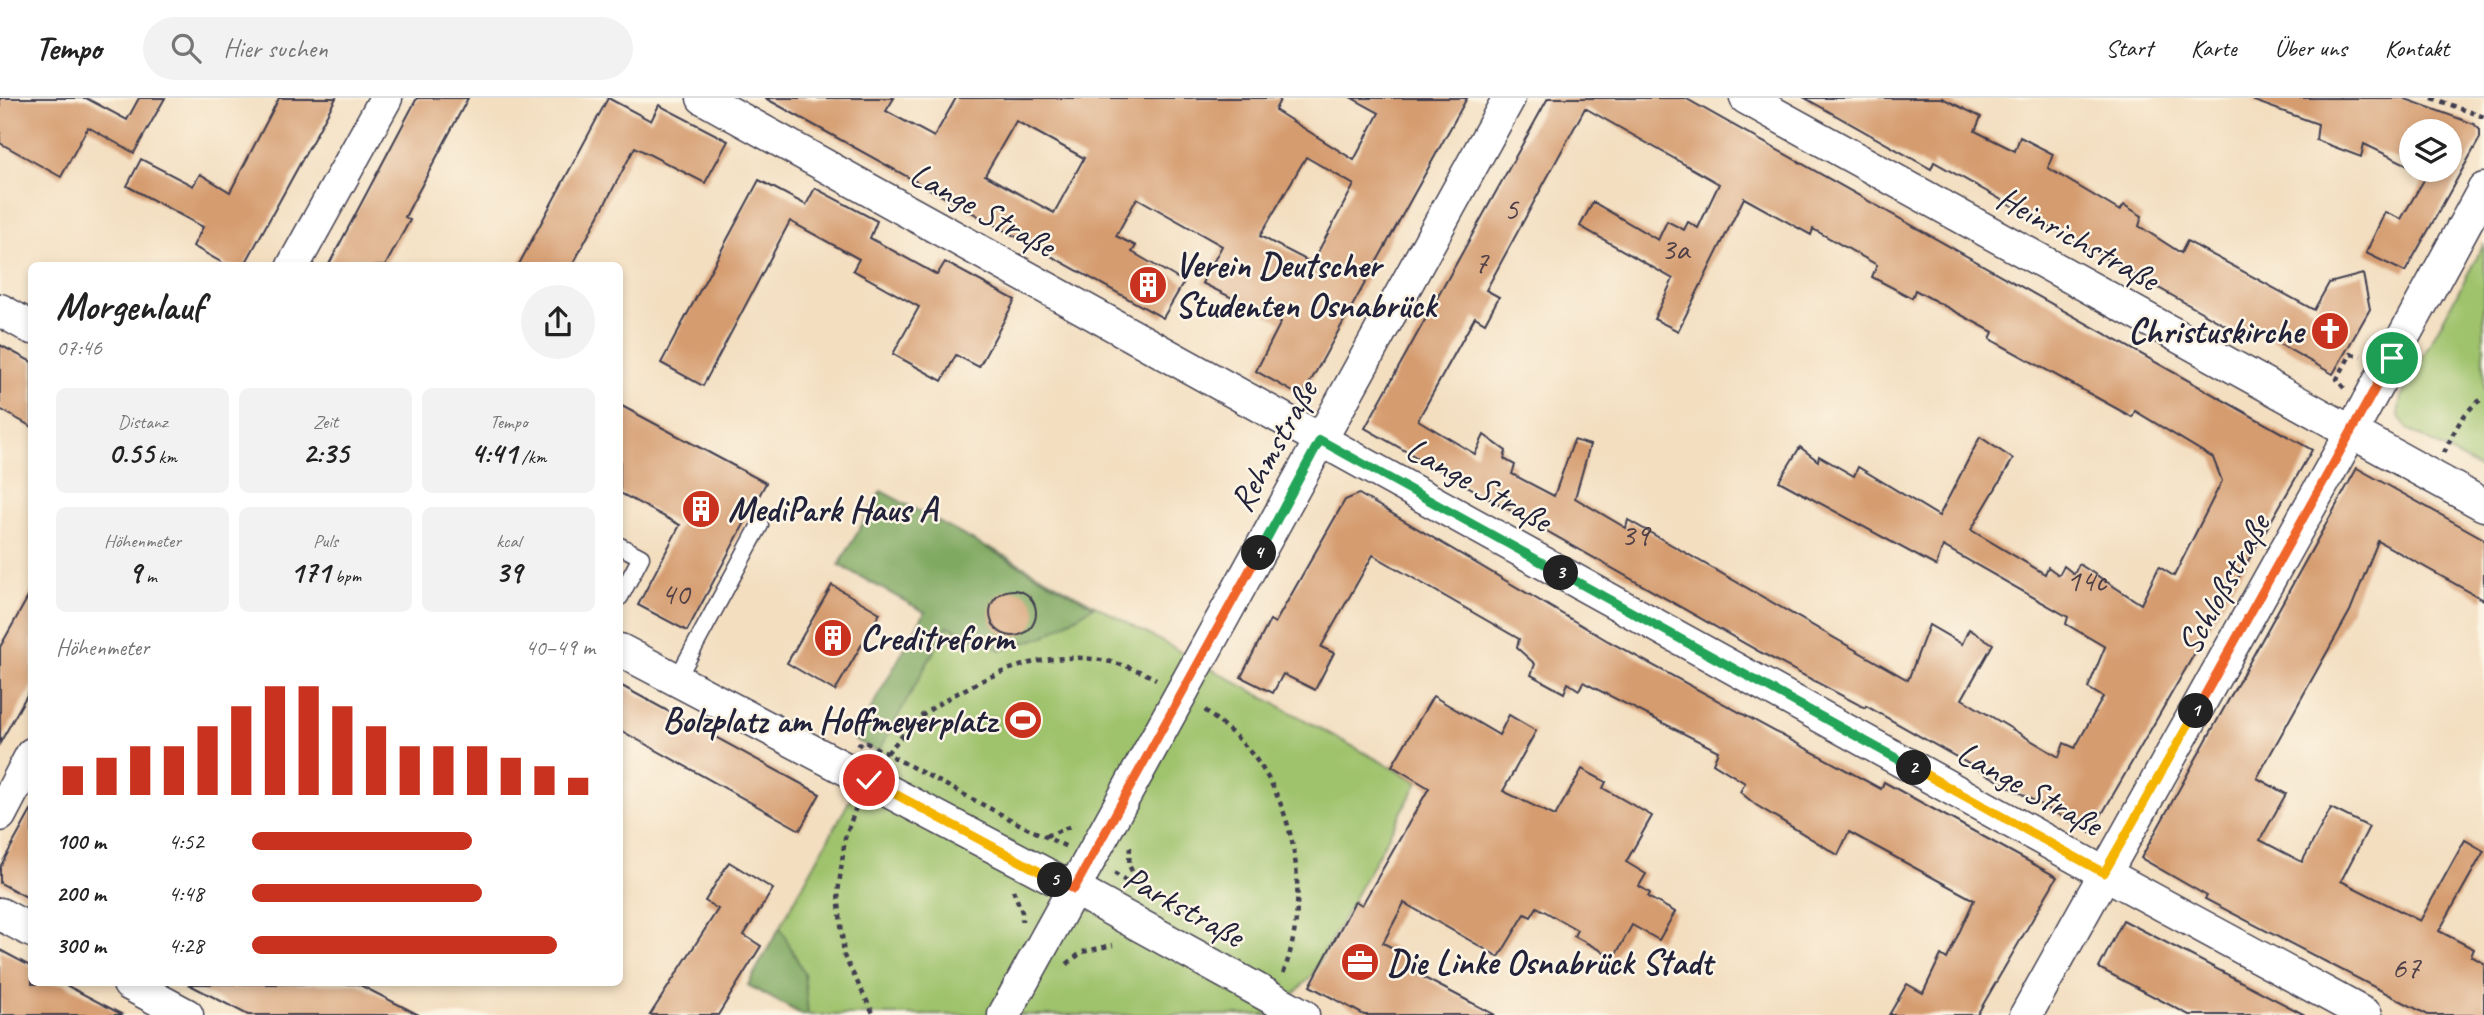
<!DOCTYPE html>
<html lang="de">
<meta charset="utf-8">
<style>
:root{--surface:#fff;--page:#f2f2f2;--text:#222;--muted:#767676;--line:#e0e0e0;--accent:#c8321e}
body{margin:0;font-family:Caveat,sans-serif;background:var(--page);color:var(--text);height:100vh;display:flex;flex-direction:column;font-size:26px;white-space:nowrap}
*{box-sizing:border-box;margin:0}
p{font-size:23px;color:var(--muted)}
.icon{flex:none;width:38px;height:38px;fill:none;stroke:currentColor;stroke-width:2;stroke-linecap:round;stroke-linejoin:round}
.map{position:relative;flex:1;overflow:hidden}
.sheet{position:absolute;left:28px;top:164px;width:595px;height:724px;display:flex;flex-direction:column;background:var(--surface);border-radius:10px;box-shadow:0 4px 10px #0003}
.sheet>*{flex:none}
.controls{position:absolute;left:2399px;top:21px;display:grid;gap:14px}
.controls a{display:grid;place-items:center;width:63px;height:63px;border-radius:50%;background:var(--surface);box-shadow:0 4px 10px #0003;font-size:35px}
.pin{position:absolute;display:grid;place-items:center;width:60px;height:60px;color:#fff;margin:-30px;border:4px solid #fff;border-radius:50%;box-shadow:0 2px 7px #0007}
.km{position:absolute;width:35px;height:35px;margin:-18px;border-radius:50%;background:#222;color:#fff;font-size:19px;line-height:35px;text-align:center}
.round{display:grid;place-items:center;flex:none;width:74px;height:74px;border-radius:37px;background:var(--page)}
.head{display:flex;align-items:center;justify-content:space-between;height:119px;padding:0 28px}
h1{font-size:38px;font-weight:700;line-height:52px}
.metrics{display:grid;grid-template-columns:repeat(3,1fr);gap:10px;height:119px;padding:7px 28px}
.metrics div{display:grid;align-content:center;border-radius:10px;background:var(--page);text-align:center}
.metrics b{font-size:30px;font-weight:700}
.metrics small{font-size:19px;font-weight:400}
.metrics p{font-size:19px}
.chart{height:196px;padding:14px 28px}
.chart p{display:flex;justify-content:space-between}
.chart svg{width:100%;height:126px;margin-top:7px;stroke:var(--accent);stroke-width:6}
ul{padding:0 28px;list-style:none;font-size:23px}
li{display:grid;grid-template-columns:112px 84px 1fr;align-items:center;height:52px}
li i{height:18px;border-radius:9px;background:var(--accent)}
header{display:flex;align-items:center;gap:42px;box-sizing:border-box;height:98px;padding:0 35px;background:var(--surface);border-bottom:2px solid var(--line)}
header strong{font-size:33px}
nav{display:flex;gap:38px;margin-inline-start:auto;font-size:24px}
.search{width:490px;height:63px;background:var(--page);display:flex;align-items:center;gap:18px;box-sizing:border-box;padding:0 24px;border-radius:38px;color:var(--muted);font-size:26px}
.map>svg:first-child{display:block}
.green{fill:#9fc26c;stroke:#607254;stroke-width:2}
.forest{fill:#7fa860;stroke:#50654e;stroke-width:2}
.building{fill:#d59c70;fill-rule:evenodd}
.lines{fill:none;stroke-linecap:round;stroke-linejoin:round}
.service-casing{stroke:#413e4f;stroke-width:19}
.minor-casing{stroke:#413e4f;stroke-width:35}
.path{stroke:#413e4f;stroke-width:4.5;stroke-dasharray:5 5;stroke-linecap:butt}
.service{stroke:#fff;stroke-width:16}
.minor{stroke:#fff;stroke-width:32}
.split-1-casing{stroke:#fff;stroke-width:14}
.split-2-casing{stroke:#fff;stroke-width:14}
.split-3-casing{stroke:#fff;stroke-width:14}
.split-4-casing{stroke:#fff;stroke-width:14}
.split-5-casing{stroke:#fff;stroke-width:14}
.split-6-casing{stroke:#fff;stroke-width:14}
.split-1{stroke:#f0652b;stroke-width:9}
.split-2{stroke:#f5b400;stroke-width:9}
.split-3{stroke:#22a559;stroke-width:9}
.split-4{stroke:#22a559;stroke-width:9}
.split-5{stroke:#f0652b;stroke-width:9}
.split-6{stroke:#f5b400;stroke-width:9}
.labels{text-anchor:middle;stroke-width:5;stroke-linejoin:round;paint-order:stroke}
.number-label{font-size:32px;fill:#4f4048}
.street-label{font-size:35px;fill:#22223b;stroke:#fcf5e5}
.poi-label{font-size:35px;font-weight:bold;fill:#22223b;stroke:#fcf5e5;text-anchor:start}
</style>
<header>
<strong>Tempo</strong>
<div class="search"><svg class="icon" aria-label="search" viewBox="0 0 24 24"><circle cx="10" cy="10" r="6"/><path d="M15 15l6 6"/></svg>Hier suchen</div>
<nav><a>Start</a><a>Karte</a><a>Über uns</a><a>Kontakt</a></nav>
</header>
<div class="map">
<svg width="2484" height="917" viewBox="0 0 2484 917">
<rect width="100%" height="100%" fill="#fcf5e5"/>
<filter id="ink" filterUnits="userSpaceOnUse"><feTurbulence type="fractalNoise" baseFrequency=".0143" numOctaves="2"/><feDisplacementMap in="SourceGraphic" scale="14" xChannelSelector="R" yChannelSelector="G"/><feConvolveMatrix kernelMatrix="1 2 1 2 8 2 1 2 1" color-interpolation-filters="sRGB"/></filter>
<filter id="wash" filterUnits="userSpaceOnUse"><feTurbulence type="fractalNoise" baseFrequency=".00686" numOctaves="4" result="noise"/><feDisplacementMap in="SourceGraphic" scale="28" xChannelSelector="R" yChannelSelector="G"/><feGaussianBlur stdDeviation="1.57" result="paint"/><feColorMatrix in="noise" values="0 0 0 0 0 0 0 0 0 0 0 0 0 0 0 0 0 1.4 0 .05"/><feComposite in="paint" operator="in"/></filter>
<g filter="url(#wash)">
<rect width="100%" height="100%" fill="#f3dec0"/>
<g class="green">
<path d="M2484,146V373L2408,331L2398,317L2401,299Z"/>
<path d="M989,449L1418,684L1311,879L1272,917H803L748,887Z"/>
</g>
<g class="forest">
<path d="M881,393L1094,508L1043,539L1001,552L948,528L878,654L854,641L925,514L839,467Z"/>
<path d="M780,829L804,875L808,917H803L748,887Z"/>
</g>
<g id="blocks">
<g class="building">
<path d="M0,0H86L127,22L139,0H165L134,55L88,29L61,79L0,45Z"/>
<path d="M279,0H336L244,168H228L193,148L203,129L127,88L141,61L193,88L200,76L230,94Z"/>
<path d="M417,0H468L405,119L410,122L385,168H328Z"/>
<path d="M608,0L651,23L659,7L728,43L705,85L635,49L572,168H518Z"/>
<path d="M765,0H894L886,13L934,39L956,0H1281L1275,12L1354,62L1379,15L1352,0H1467L1302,299L1256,273L1281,224L1202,185L1222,148L1137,100L1116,138L1136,148L1132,154L1184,184L1163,220ZM1016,23L1084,60L1054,115L985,77ZM1306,59L1354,87L1312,165L1260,138Z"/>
<path d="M1548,0H1685L2312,352L2091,735L1866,608L1865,610L1760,554L1365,330ZM1585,10L1719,86L1698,130L1688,124L1684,132L1667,123L1658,142L1593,104L1580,128L1673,181L1654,221L1678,233L1744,100L1811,137L1813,131L1877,167L1872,179L1912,200L1915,192L1993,234L1990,241L2132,319L2135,313L2213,360L2222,383L2174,478L2159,469L2141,506L2079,466L2074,476L2064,468L2059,477L2048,469L2045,476L1971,432L2013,361L1980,339L1939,418L1858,369L1854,378L1819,358L1818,363L1800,349L1779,383L1936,468L1943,448L2068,519L2066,526L2105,549L2088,590L2103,599L2075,650L2064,645L2059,659L1962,601L1993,546L1969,531L1962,546L1929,527L1908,582L1628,422L1626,430L1575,400L1590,347L1574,342L1554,398L1512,376L1515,367L1504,361L1506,353L1484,337L1475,356L1418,322L1475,219L1485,225L1499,199L1486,192Z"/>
<path d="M1805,0H1942L1981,19L1975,33L2015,53L2020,39L2053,56L2048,70L2120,113L2124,107L2142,118L2139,128L2181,155L2187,143L2314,212L2329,185L2363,176L2370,211L2333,276L2251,230L2246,239L1934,64L1931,71Z"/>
<path d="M2255,0H2403L2474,26L2480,32V40L2405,174L2366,155L2385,114L2401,121L2427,77L2416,72H2450V33H2412V69L2364,46L2361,59L2316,42L2318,26L2254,3Z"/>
<path d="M759,82L806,107L815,90L877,123L870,140L937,177L945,164L1015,202L979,269L956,257L942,283L893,256L919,209L853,172L859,161L790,123L703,288L661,265Z"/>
<path d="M0,247L32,264V329L0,311Z"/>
<path d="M620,307L766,385L687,533L638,507L680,427L620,395Z"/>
<path d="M2357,370L2484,441V502L2378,443L2350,513L2257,680L2286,696L2260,742L2302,764L2331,710L2369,729L2341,783L2420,823L2465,742L2484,753L2439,833L2474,851L2471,858L2484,865V917H2428L2205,801L2207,798L2141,760Z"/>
<path d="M1359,396L1608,543L1881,691L1884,684L2057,779L1977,917H1889L1907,886L1923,895L1941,857L1947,861L1974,802L1849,734L1838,757L1756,707L1740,694L1745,685L1713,665L1718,653L1583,584L1579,592L1568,585L1564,595L1531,577L1535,566L1517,550L1519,541L1373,457L1321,549L1334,555L1315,592L1283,576L1273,595L1241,579L1270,522L1275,525L1345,402Z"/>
<path d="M832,487L880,515L835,593L787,565Z"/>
<circle cx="1013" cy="515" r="23"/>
<path d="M32,492V588L0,645V549Z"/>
<path d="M620,587L820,696L800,732L620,632Z"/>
<path d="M1433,598L1499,637L1509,617L1536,633L1503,693L1555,718L1582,671L1606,684L1603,690L1652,718L1626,764L1646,776L1639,788L1650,795L1648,799L1675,814L1659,842L1632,827L1614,860L1574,838L1577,832L1537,809L1531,819L1525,816L1499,859L1404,805L1383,845L1419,863L1413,874L1495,917H1364L1310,888L1355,803L1362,807L1429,690L1392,668Z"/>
<path d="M32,711V802L0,785V769Z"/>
<path d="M729,764L773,791L744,837L761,848L718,917H650L718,811L705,803Z"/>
<path d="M2123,822L2305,917H2189L2099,870Z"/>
<path d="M0,852L32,869V886H64L123,917H0Z"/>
<path d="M188,886H358L419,917H248Z"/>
</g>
</g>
</g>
<g filter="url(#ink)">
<use href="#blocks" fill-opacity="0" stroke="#413e4f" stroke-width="2"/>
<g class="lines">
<defs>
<g id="service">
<path d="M620,448L641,459L620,499"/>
<path d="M677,581L760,427"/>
</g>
<g id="minor">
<path d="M703,0L2104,775L2366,917"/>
<path d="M1746,0L2484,407"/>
<path d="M293,168L386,0"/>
<path d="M0,212L32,230"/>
<path d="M620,552L1074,791L1303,917"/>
<path d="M0,717L32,656"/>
<path d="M0,816L32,833"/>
<path d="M129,886L187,917"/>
<path d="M1004,917L1509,0"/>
<path d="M2026,917L2351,335L2484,91"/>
</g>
</defs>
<use href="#service" class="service-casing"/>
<use href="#minor" class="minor-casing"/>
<g class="path">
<path d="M2432,0L2484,19"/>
<path d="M2344,290L2337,281L2351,256L2361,258"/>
<path d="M2444,355C2453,335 2464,311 2484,300"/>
<path d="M1205,612C1218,624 1234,635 1245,648C1298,706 1311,804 1283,876"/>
<path d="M858,648L863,643L1023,728L1067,749"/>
<path d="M887,655C897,644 906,633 916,623C932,608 952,598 971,588C1033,556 1093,548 1156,581"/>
<path d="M856,709L845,740L838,795L844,858L874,917"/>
<path d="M1046,738L1074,727"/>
<path d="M1130,749L1129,767L1142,794"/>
<path d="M1114,775L1133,788"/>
<path d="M1013,792L1022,814V823"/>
<path d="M1067,866L1082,854L1113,847"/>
</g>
<use href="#service" class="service"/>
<use href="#minor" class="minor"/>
</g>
</g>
<g class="lines" filter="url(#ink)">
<defs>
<path id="split-1" d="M2196,613L2392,260"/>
<path id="split-2" d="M1914,670L2104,775L2196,613"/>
<path id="split-3" d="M1561,475L1914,670"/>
<path id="split-4" d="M1259,455L1320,342L1561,475"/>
<path id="split-5" d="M1055,782L1074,791L1259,455"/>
<path id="split-6" d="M869,682L1055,782"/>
</defs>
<use href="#split-1" class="split-1-casing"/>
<use href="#split-2" class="split-2-casing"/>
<use href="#split-3" class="split-3-casing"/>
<use href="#split-4" class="split-4-casing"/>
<use href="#split-5" class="split-5-casing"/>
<use href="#split-6" class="split-6-casing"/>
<use href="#split-1" class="split-1"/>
<use href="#split-2" class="split-2"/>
<use href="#split-3" class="split-3"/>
<use href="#split-4" class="split-4"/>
<use href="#split-5" class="split-5"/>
<use href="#split-6" class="split-6"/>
</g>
<defs>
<symbol id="building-disc" viewBox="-11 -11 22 22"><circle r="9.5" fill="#c8321e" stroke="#fcf5e5"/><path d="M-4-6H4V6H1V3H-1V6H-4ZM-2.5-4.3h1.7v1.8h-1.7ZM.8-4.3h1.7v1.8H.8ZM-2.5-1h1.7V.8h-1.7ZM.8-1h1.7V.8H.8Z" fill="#fff"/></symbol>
<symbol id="church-disc" viewBox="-11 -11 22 22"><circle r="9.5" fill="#c8321e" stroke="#fcf5e5"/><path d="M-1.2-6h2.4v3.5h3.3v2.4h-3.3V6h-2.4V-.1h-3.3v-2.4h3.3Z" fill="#fff"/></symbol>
<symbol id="stadium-disc" viewBox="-11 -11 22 22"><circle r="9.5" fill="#c8321e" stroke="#fcf5e5"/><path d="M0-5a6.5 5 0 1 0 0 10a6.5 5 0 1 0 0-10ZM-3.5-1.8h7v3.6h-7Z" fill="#fff"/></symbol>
<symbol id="office-disc" viewBox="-11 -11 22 22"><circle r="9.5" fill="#c8321e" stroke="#fcf5e5"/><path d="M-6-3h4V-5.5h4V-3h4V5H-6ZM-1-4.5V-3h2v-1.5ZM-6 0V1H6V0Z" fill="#fff"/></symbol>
</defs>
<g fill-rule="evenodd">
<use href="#building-disc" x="1126" y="165" width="44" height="44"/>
<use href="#church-disc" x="2308" y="211" width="44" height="44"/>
<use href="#building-disc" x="679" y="389" width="44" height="44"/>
<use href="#building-disc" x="811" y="518" width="44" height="44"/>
<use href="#stadium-disc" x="1001" y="600" width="44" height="44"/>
<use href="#office-disc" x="1338" y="842" width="44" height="44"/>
</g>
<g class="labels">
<g class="number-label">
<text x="1511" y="121">5</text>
<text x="1675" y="161">3a</text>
<text x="1481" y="175">7</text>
<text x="1635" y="447">39</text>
<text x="2086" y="493">14c</text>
<text x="675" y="506">40</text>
<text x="2406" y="880">67</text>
</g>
<g class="street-label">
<text transform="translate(983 111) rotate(29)" y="12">Lange Straße</text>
<text transform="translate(2078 140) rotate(29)" y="12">Heinrichstraße</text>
<text transform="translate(1273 348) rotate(-61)" y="12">Rehmstraße</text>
<text transform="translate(1479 386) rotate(29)" y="12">Lange Straße</text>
<text transform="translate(2223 486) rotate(-61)" y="12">Schloßstraße</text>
<text transform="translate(2030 690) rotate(29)" y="12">Lange Straße</text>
<text transform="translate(1184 808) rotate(29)" y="12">Parkstraße</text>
</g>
<g class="poi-label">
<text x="1175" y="179">Verein Deutscher<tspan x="1175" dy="40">Studenten Osnabrück</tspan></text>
<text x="2303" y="245" text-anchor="end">Christuskirche</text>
<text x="728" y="423">MediPark Haus A</text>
<text x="860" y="552">Creditreform</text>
<text x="996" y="634" text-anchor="end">Bolzplatz am Hoffmeyerplatz</text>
<text x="1387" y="876">Die Linke Osnabrück Stadt</text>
</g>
</g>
</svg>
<div class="controls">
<a><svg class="icon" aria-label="layers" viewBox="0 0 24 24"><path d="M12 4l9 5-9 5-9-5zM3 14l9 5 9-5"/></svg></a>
</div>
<div class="pin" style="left:2392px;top:260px;background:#1e9e55"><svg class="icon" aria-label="arrive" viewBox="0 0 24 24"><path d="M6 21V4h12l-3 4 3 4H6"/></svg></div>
<div class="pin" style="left:869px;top:682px;background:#d93025"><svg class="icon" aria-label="check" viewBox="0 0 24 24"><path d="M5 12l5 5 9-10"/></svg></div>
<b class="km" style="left:2196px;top:613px">1</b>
<b class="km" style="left:1914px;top:670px">2</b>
<b class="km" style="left:1561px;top:475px">3</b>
<b class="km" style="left:1259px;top:455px">4</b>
<b class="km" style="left:1055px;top:782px">5</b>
<section class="sheet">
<div class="head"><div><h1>Morgenlauf</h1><p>07:46</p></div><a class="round"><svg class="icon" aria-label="share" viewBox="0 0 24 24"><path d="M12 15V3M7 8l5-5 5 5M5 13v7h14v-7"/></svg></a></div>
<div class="metrics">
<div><p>Distanz</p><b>0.55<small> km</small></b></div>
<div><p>Zeit</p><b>2:35</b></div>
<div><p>Tempo</p><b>4:41<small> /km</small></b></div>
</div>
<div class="metrics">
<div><p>Höhenmeter</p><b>9<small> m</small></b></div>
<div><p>Puls</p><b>171<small> bpm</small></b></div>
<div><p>kcal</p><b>39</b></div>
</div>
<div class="chart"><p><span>Höhenmeter</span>40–49 m</p>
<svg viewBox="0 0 160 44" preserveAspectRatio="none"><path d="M5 44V34M15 44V31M25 44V27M35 44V27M45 44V20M55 44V13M65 44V6M75 44V6M85 44V13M95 44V20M105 44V27M115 44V27M125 44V27M135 44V31M145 44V34M155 44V38"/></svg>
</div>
<ul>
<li><b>100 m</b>4:52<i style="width:64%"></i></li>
<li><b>200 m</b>4:48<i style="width:67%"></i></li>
<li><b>300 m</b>4:28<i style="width:89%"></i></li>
</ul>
</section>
</div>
